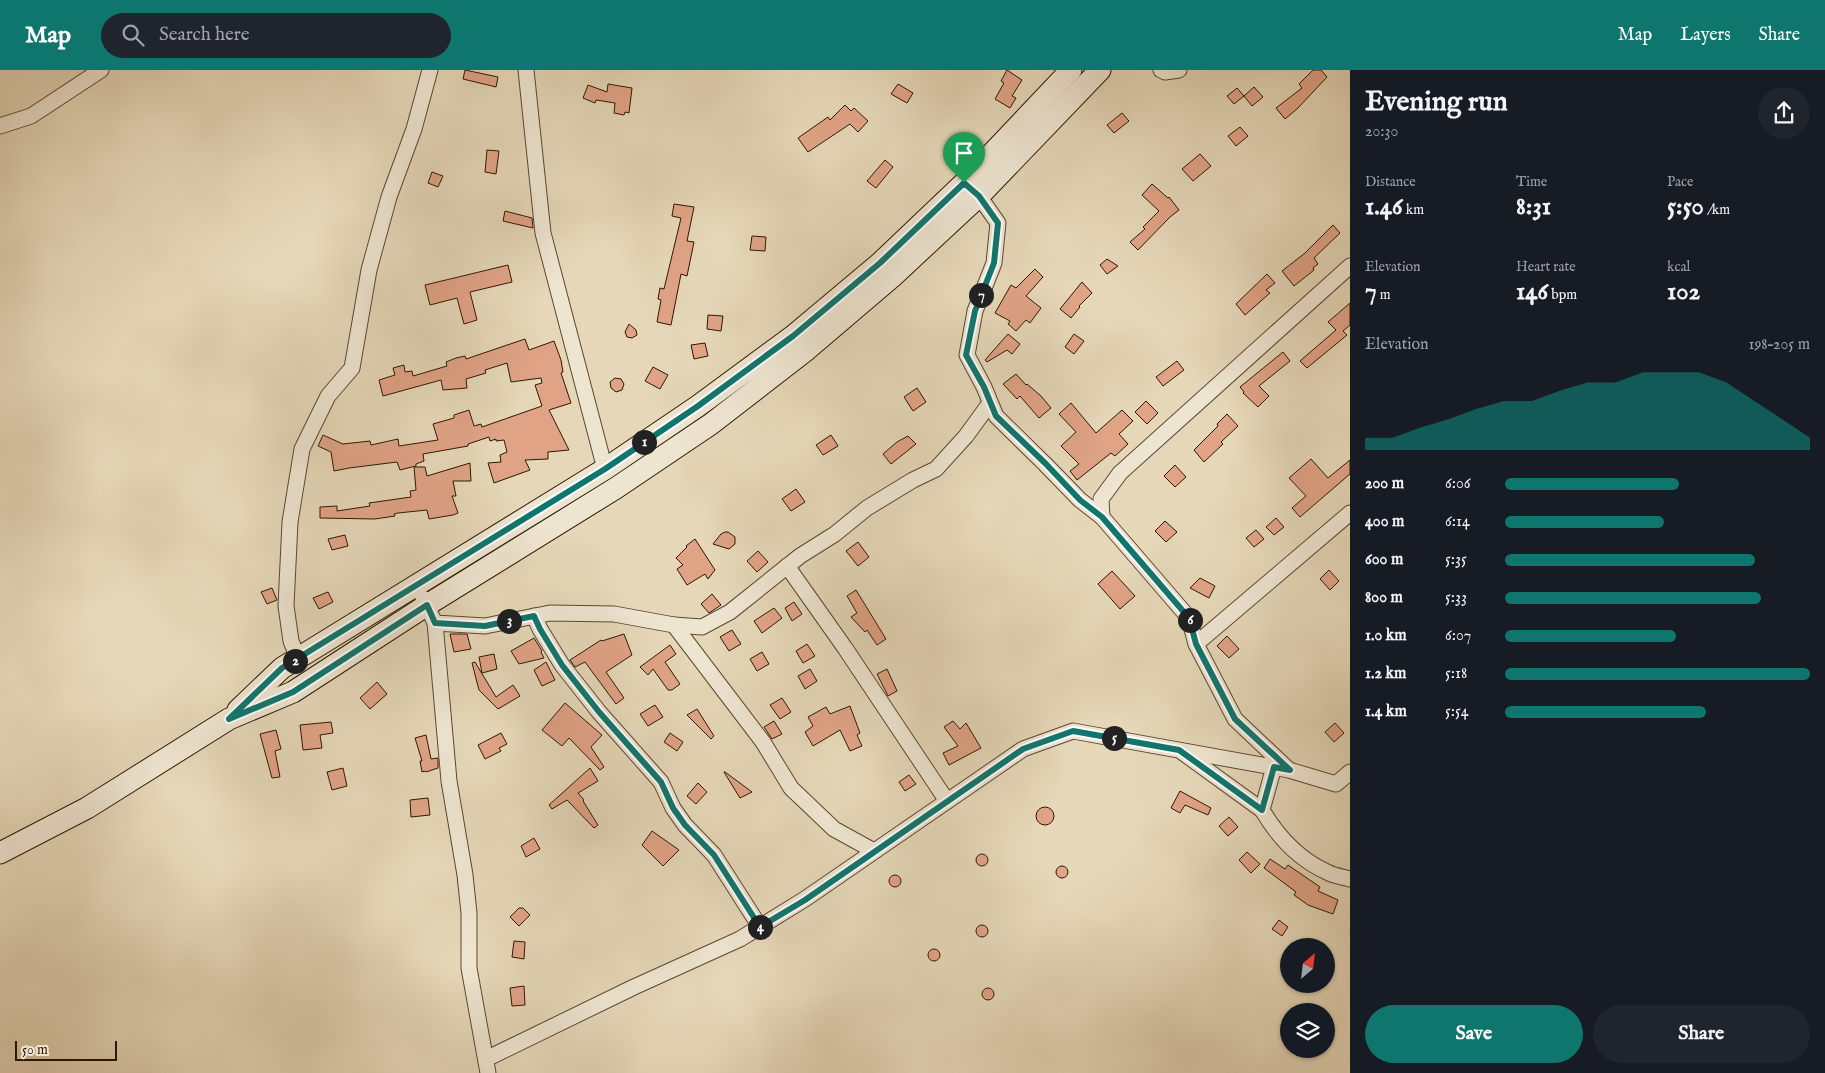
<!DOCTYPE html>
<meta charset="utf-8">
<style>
:root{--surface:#171b24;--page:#20242c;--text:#f1f3f6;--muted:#9ea1a6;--accent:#0f766e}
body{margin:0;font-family:"IM FELL English",serif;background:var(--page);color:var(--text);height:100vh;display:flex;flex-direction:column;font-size:19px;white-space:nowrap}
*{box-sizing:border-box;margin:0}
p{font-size:16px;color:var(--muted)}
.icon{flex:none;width:28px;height:28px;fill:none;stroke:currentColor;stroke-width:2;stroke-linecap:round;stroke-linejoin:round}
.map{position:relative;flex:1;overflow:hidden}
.details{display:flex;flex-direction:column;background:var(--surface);width:475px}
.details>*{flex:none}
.needle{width:32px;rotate:28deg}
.tools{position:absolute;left:1280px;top:868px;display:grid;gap:10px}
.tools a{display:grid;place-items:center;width:55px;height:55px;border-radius:50%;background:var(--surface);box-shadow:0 1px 4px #0004;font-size:25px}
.scale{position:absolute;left:15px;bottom:12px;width:102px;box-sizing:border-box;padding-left:5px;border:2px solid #2f1700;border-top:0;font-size:14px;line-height:18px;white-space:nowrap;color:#2f1700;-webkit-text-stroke:4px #eee5d1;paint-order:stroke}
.pin{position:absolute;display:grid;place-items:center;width:42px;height:42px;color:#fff;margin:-51px -21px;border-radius:50% 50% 50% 0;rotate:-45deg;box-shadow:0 0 5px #0007}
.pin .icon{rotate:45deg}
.km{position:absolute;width:25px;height:25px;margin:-12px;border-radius:50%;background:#222;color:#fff;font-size:14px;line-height:25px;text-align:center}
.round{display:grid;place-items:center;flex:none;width:52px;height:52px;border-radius:26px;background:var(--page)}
.head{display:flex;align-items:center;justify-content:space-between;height:85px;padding:0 15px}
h1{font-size:28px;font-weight:700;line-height:38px}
.metrics{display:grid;grid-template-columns:repeat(3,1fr);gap:8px;height:85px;padding:5px 15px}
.metrics div{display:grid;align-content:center}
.metrics b{font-size:25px;font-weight:700}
.metrics small{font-size:14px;font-weight:400}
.metrics p{font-size:14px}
.chart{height:140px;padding:10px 15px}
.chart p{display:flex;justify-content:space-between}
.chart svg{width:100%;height:90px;margin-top:5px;fill:var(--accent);opacity:.7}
.button{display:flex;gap:10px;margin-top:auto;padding:10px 15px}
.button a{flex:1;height:58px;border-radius:30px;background:var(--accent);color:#fff;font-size:20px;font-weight:700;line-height:58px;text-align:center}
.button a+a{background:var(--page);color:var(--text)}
ul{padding:0 15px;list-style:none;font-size:16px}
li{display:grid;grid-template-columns:80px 60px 1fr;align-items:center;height:38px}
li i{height:12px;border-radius:6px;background:var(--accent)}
header{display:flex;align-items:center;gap:30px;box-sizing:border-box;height:70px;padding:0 25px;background:var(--accent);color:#fff}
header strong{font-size:24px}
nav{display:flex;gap:28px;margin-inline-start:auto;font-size:18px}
.search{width:350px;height:45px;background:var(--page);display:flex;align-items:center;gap:12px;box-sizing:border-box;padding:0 18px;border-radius:28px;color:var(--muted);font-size:19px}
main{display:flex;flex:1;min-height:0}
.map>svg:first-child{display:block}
.building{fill:#e0a386;stroke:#2f1700}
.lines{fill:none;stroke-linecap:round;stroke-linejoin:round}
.minor-casing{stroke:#5c472e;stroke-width:17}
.secondary-casing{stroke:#2f1700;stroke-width:23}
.minor{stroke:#eee5d1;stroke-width:15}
.secondary{stroke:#eee5d1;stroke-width:21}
.route-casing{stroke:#fff;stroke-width:10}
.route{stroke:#0f766e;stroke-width:6}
</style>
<header>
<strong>Map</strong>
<div class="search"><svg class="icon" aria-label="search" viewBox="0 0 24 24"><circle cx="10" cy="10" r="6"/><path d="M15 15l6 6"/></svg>Search here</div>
<nav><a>Map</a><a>Layers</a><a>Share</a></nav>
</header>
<main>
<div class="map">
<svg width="1350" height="1003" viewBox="0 0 1350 1003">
<rect width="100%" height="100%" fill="#e5d7b8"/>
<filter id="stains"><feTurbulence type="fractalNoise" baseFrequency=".004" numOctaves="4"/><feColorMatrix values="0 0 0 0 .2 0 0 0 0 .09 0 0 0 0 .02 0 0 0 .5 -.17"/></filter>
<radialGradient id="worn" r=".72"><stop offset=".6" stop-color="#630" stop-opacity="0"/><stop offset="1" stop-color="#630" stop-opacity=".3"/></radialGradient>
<g class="building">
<path d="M465,0L498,7L496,17L463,9Z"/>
<path d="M1007,0L1022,10L1012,26L1016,28L1010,38L995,29L1004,13L1001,11Z"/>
<path d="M1313,0H1321L1327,7L1298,38L1285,49L1276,38L1302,18L1299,14Z"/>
<path d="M608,14L632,18L629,43L625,42L624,45L614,43L615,33L596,30L595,33L583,28L588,15L607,22Z"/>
<path d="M898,14L913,23L907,33L891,24Z"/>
<path d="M1254,17L1263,27L1252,36L1244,26Z"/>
<path d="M1237,18L1244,26L1234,34L1227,26Z"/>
<path d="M845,35L851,41L854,38L868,51L858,62L850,54L808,82L798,68L828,47L830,50Z"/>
<path d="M1122,43L1129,51L1114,63L1107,55Z"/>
<path d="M1240,57L1248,66L1236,76L1228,66Z"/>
<path d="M487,80L499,81L496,104L485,102Z"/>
<path d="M1200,84L1211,96L1193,111L1182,99Z"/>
<path d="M885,90L893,97L876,118L867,111Z"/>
<path d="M432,102L443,106L438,117L428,113Z"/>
<path d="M1152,114L1168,128L1169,127L1179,140L1170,147L1138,180L1130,172L1145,159L1143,157L1159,141L1142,125Z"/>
<path d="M674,134L694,137L687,171L694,172L687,206L681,204L671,255L657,252L661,230L658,229L660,218L664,219L681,148L672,146Z"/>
<path d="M505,141L532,148L533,158L503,151Z"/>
<path d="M1333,155L1340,163L1314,188L1318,194L1313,198L1314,200L1294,216L1282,201L1305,183Z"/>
<path d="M752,166L766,167L765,181L750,180Z"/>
<path d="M1107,189L1118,196L1107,204L1100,195Z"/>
<path d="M508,195L512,212L470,222L477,250L464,254L457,228L430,235L425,215Z"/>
<path d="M1035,199L1043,207L1026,226L1041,238L1030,253L1026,250L1016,261L1008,254L1010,251L995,243L1011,215L1016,218Z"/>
<path d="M1267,204L1275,213L1266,220L1270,223L1245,245L1236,234Z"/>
<path d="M1082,212L1092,223L1079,236L1080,237L1071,248L1060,239Z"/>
<path d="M1350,233V255L1343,261L1347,265L1307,298L1300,291L1336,260L1328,252Z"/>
<path d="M708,245L723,246L721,261L707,259Z"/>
<path d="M629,254L636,260L637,265L632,268L627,267L625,262Z"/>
<path d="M1008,264L1020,274L1012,284L1007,280L987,292L985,290Z"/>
<path d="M1074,264L1084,271L1074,284L1065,277Z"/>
<path d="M525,269L529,280L554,271L561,290L563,302L561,303L571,333L549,340L569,380L548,382V389L525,390L530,400L494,413L488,393L501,392L500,385L507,382L504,370L496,371V369L490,371L489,367L468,374V376L423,384L424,391L416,394V396L400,400L397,392L349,398L334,401L331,382L318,376L323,365L343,374L370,371L371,375L398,369L399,376L438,370L433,354L454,348V345L469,340L474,356L481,354L482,357L542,336L535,315L542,313L541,308L511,312L507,293L485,300L486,303L466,309L467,318L443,320L441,310L383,326L379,310L395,305L393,298L404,295L405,302L412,301L413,306L447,296L446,292L456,288L465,286L466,289Z"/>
<path d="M705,273L708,286L694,289L691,275Z"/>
<path d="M1283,282L1290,291L1259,316L1269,326L1258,337L1243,323L1244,322L1240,317Z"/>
<path d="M1177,291L1184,300L1163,316L1156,307Z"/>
<path d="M653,297L668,305L660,319L645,311Z"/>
<path d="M1016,304L1026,315L1027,314L1041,326L1051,338L1039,348L1020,326L1017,329L1003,314Z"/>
<path d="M615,308L621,309L624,314L622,320L616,322L611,318L610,312Z"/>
<path d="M917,318L926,332L913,341L904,327Z"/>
<path d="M1146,331L1158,343L1147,354L1135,342Z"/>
<path d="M1071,333L1096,363L1122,340L1133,351L1119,364L1128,374L1115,386L1111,383L1077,410L1070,401L1079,394L1061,376L1076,362L1059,344Z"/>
<path d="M1227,344L1238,356L1221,372L1223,374L1204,392L1194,380L1218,356L1217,354Z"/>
<path d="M831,365L838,376L823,385L816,375Z"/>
<path d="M908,366L916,374L891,394L883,384L897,372Z"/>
<path d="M1311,389L1328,408L1350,390V404L1300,447L1292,438L1306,426L1289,408Z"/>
<path d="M470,393L471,411H453L456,426H452L458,443L453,445L429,449L427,440L398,443L394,444L395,446L375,449L320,448V437L337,436V441L370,436L369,433L411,427L410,421L416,420L414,397H425L427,406Z"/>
<path d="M1175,395L1186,407L1175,417L1164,406Z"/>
<path d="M796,419L805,432L791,441L782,429Z"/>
<path d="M1276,448L1284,457L1274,465L1266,457Z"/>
<path d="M1165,451L1177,462L1166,472L1155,461Z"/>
<path d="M1256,460L1264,469L1254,477L1246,468Z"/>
<path d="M725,462H728L735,467V474L729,479L713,474L721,464Z"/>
<path d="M345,465L348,476L332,480L328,469Z"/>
<path d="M695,469L715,500L708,509L705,504L687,515L677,499L683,495L676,488L687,477L686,476Z"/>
<path d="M858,472L869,487L858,496L846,481Z"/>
<path d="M758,481L768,492L757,502L747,491Z"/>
<path d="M1329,500L1339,511L1330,520L1320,509Z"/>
<path d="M1112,501L1135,526L1120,539L1098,514Z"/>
<path d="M1200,508L1215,516L1209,528L1190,518Z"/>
<path d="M272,518L277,530L267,534L261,522Z"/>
<path d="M856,520L886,569L877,575L867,560L865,562L851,547L857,543L847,526Z"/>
<path d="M328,522L333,532L319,539L313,528Z"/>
<path d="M712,524L721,535L709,543L701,534Z"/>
<path d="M794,532L802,544L792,551L785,538Z"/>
<path d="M774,538L782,548L762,563L754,551Z"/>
<path d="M732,560L741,574L729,581L720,567Z"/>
<path d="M450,564H467L471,579L454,582Z"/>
<path d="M624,564L632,585L606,602L624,628L616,634L585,592L575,597L570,590L601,570L602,571Z"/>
<path d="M1227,566L1239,579L1229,588L1217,576Z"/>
<path d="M534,568L542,581L541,582L544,588L519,594L511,581Z"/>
<path d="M807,574L815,586L803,593L796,581Z"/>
<path d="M670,575L676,584L665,592L680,614L672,620H668L653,599L648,605L640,597Z"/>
<path d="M762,582L769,594L757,601L750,589Z"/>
<path d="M494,584L497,599L482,603L479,587Z"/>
<path d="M475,592L496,627L513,615L520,626L498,639L479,620L472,593Z"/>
<path d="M546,592L555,610L542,616L534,600Z"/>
<path d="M810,599L817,611L805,619L798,606Z"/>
<path d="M887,599L897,621L888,626L877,604Z"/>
<path d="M377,612L387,624L370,639L360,628Z"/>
<path d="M782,628L791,642L780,649L770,635Z"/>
<path d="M565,633L602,665L591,677L604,697L600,700L569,668L562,676L542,660Z"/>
<path d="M655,635L663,647L648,656L640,644Z"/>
<path d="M850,636L860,663L857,665L862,676L850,681L840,660L813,676L805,662L813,656L808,647L826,637L830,644Z"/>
<path d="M697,639L714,666L711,669L687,645Z"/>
<path d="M774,651L782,664L772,669L764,657Z"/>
<path d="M953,651L960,659L966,653L981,678L949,695L943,683L958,676L944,657Z"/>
<path d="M331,652L333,663L320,665L322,678L303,680L300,655Z"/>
<path d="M1335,653L1344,663L1334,672L1325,662Z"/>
<path d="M276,660L281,679L275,681L280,707L272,708L260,664Z"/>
<path d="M501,663L507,674L499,678L501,681L485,689L478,675Z"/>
<path d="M670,663L683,672L677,681L664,672Z"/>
<path d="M426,665L431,689L438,688V698L426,702L425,701L422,702L420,691H422L415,668Z"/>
<path d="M343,698L347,716L332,720L327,702Z"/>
<path d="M590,698L598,711L578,723L584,730L583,731L598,755L594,758L567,730L552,739L549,735Z"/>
<path d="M724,702H725L752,722L740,728Z"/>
<path d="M909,705L916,714L905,721L899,712Z"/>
<path d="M698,713L707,722L696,734L687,726Z"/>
<path d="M1180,721L1211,738L1208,745L1185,735L1180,743L1171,738Z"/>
<path d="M428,728L430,745L411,747L410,730Z"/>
<circle cx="1045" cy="746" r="9"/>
<path d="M1229,747L1238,757L1228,766L1219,756Z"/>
<path d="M652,761L679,780L663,796L642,775Z"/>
<path d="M534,768L540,779L526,787L521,776Z"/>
<path d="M1247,782L1260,794L1251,803L1239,790Z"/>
<circle cx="982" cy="790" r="6"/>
<path d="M1270,789L1285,799L1288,795L1320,817L1318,821L1338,830L1333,844L1308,835L1294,825L1296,822L1264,798Z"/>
<circle cx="1062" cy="802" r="6"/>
<circle cx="895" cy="811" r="6"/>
<path d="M519,838H523L530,845L519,856L510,847Z"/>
<path d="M1279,850L1288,857L1282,866L1272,859Z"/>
<circle cx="982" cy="861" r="6"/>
<path d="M514,871L525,872L524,889L512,887Z"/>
<circle cx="934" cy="885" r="6"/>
<path d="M524,916L525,935L512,936L510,918Z"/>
<circle cx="988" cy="924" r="6"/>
</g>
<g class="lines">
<defs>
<g id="minor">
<path d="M526,0L543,163L605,399"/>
<path d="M1161,0L1165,2L1179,0"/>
<path d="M0,56L31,46L101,0"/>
<path d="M972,120L979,126L998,153L994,193L975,241L967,285L984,317L996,346L1045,394L1080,430L1102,447"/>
<path d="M787,496L845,578L947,731"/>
<path d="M423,528L435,553L485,556L550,543L614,544L674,555L763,672L791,718L834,759L874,781"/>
<path d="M534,546L540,559L562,595L599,642L661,712L673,738L685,755L714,785L760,857"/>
<path d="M435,553L449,711L465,805L469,843V898L488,1003"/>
<path d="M674,555L702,557L730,542L800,486L835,464L867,438L913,410L936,399L966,366L990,333"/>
<path d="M1196,574L1350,443"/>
<path d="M298,588L291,571L286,536L290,452L302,379L328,326L352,298L369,200L389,127L414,59L430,0"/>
<path d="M1182,682L1262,740"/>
<path d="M1274,697L1262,740C1278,767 1298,789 1327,802C1334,806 1343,807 1350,809"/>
<path d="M1289,700L1235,649L1196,574L1189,548L1102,447L1101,429L1120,403L1350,196"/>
<path d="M486,989L634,917L740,869L805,829L1023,679L1073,661L1289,700L1336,714L1350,702"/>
</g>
<g id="secondary">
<path d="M238,640L282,598L605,399L698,336L793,266L880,193L964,113L1071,0"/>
<path d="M0,783L87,738L229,649L293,622L427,535L616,418L711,354L804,282L892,207L979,126L1100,0"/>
</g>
</defs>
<use href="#minor" class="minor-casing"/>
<use href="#secondary" class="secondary-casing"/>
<use href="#minor" class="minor"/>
<use href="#secondary" class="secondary"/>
</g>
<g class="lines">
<defs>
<path id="route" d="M964,113L979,126L998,153L994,193L975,241L966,285L984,317L996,346L1046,394L1080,430L1102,447L1189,548L1196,574L1235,649L1290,700L1274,697L1262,740L1179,680L1073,661L1023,679L805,830L760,857L714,785L685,755L673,738L661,712L599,642L562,595L540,559L534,546L485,556L435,553L427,535L293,622L229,649L282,598L605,399L698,336L793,266L880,193Z"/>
</defs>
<use href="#route" class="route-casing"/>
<use href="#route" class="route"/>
</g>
<rect width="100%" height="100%" filter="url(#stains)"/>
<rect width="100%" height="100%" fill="url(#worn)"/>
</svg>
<div class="tools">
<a><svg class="needle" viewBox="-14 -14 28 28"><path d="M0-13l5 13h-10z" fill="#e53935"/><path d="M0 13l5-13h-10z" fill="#9ea1a6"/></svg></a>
<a><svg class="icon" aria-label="layers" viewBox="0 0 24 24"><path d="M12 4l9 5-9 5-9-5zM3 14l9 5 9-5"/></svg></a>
</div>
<div class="scale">50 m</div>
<div class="pin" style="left:964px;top:113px;background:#1e9e55"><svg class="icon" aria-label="arrive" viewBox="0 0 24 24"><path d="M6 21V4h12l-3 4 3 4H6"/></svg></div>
<b class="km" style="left:644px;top:372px">1</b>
<b class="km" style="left:295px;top:591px">2</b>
<b class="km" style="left:509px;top:551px">3</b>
<b class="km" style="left:760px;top:857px">4</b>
<b class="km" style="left:1114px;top:668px">5</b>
<b class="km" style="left:1190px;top:550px">6</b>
<b class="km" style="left:981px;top:225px">7</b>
</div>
<section class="details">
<div class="head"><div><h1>Evening run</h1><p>20:30</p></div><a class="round"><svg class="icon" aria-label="share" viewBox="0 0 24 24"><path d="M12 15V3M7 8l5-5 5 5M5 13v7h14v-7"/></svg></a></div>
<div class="metrics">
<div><p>Distance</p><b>1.46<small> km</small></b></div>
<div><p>Time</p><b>8:31</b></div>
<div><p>Pace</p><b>5:50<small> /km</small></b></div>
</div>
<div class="metrics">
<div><p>Elevation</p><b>7<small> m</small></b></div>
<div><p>Heart rate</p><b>146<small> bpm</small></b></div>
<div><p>kcal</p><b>102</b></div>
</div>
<div class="chart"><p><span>Elevation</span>198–205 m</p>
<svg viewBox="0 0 160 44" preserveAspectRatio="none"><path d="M0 44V38L10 38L20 33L30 29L40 24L50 20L60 20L70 15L80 11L90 11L100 6L110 6L120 6L130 11L140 20L150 29L160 38V44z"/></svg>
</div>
<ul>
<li><b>200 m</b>6:06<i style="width:57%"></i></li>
<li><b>400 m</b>6:14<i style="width:52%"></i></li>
<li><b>600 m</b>5:35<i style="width:82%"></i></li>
<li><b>800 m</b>5:33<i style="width:84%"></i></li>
<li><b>1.0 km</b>6:07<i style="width:56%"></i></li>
<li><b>1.2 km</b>5:18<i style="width:100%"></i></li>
<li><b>1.4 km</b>5:54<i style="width:66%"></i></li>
</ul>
<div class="button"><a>Save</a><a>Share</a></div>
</section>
</main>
